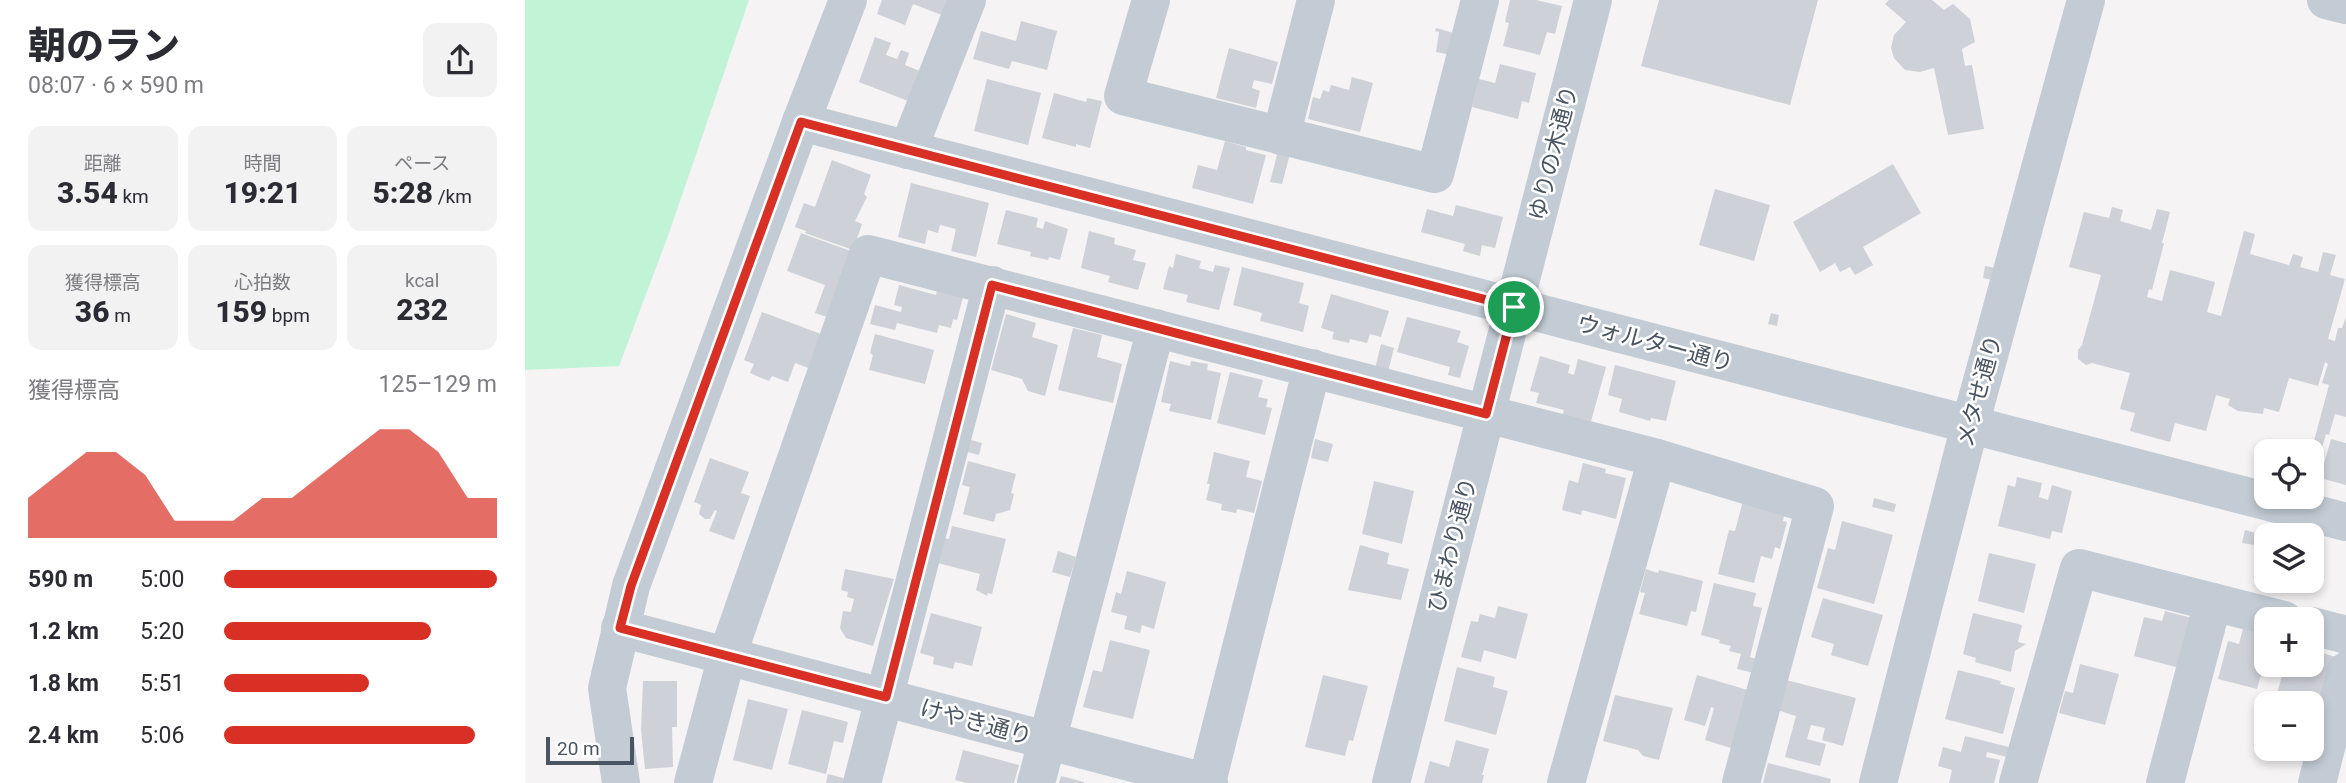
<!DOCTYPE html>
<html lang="ja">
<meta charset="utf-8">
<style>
:root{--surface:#fff;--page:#f2f2f3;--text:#2b2b33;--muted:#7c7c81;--accent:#d93025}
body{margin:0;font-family:Roboto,"Noto Sans JP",sans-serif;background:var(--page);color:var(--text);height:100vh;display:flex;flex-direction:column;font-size:26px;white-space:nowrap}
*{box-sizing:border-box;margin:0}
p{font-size:23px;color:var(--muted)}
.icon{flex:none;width:38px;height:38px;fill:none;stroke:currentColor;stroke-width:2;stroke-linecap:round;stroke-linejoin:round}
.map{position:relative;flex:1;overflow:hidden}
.side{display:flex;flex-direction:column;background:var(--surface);width:525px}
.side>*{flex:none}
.controls{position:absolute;left:1729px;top:439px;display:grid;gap:14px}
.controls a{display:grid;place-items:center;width:70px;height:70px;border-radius:14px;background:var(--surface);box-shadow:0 4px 10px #0003;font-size:35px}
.scale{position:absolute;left:21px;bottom:18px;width:88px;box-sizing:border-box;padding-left:7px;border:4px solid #495562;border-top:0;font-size:19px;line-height:24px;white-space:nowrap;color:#495562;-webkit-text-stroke:5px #fff;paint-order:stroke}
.pin{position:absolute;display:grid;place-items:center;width:60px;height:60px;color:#fff;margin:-30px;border:4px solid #fff;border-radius:50%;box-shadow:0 2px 7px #0007}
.round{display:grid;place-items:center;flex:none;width:74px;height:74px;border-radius:14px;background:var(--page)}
.overview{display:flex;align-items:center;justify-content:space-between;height:119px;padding:0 28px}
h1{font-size:38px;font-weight:800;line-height:52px}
.stats{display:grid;grid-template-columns:repeat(3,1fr);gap:10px;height:119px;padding:7px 28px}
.stats div{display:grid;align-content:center;border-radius:14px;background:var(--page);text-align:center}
.stats b{font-size:30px;font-weight:800}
.stats small{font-size:19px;font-weight:400}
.stats p{font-size:19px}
.chart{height:196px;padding:14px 28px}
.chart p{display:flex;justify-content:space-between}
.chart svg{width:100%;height:126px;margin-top:7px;fill:var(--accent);opacity:.7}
ul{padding:0 28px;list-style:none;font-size:23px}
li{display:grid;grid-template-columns:112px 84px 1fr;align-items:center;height:52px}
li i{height:18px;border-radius:9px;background:var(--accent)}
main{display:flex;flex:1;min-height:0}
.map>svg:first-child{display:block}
.green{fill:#c1f3d7}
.building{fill:#cfd1d8}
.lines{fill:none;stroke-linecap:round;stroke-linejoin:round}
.minor{stroke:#c3ccd5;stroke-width:38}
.route-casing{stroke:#fff;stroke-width:14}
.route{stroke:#d93025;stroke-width:9}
.labels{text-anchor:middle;stroke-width:5;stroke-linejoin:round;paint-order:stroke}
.street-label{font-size:23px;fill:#495562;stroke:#fff}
</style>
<main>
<section class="side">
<div class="overview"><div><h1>朝のラン</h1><p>08:07 · 6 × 590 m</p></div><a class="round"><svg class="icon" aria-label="share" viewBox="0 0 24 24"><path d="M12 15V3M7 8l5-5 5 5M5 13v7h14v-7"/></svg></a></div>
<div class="stats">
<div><p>距離</p><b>3.54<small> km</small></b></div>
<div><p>時間</p><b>19:21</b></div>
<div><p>ペース</p><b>5:28<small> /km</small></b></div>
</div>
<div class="stats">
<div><p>獲得標高</p><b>36<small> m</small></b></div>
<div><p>心拍数</p><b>159<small> bpm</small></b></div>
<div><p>kcal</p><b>232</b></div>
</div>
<div class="chart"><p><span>獲得標高</span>125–129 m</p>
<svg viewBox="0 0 160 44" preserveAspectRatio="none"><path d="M0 44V30L10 22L20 14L30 14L40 22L50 38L60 38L70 38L80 30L90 30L100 22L110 14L120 6L130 6L140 14L150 30L160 30V44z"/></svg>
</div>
<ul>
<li><b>590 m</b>5:00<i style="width:100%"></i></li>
<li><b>1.2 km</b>5:20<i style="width:76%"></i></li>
<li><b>1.8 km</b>5:51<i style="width:53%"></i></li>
<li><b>2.4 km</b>5:06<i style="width:92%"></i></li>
</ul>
</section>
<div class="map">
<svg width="1821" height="783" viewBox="0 0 1821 783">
<rect width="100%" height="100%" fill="#f5f3f3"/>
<path class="green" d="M0,0H224L144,233L94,366L0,370Z"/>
<g class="building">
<path d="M357,0H422L417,15L388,4L380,25L352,14Z"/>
<path d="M985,0H1011L1037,6L1030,34L1022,32L1015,55L978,46L984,23L980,22Z"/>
<path d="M1134,0H1293L1265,105L1116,66Z"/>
<path d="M1364,0H1407L1419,10L1428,4L1445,19L1450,42L1437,49L1440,66L1447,65L1459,129L1423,135L1409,68L1395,72L1380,70L1369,58L1366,48L1369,35L1381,22L1360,4Z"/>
<path d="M496,21L532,31L522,70L487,61L484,69L448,59L456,31L491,41Z"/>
<path d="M911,28L932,34L927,55L911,52L914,32L910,31Z"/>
<path d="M350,37L366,43L361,55L372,59L376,50L384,53L380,65L395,71L383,101L334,82Z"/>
<path d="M704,48L753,62L747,84L729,80L727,88L735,91L731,108L691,98Z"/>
<path d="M975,64L1011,73L1004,103L997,101L993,119L947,107L954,79L970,83Z"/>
<path d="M827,77L848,83L835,132L783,119L788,97L795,99L798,90L804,92L806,85L824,90Z"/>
<path d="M462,79L516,93L503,145L449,131Z"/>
<path d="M529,93L561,102L562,98L577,101L565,148L551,144V147L517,138Z"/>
<path d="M700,141L721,147V150L741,155L728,204L667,188L673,165L692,170Z"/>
<path d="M753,151L765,154L757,184L745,182Z"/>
<path d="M307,160L346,175L339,194L342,197L330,221L337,224L328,250L280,233L281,231L270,227L279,203L290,207Z"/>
<path d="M1368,164L1396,213L1338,247L1348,265L1330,275L1325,267L1315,272L1310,263L1295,272L1268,222Z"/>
<path d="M386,183L464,203L451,257L426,251L431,229L415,225L413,233L403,230L400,244L373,237Z"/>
<path d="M1190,189L1245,205L1229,261L1174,245Z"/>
<path d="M931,205L978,217L970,248L957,245L955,256L938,251L940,244L896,232L902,209L928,216Z"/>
<path d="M1587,207L1598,210L1595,221L1626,230L1632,209L1645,212L1637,243H1639L1627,290L1624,289L1622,297L1637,301L1645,270L1690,282L1682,312L1696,316L1719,231L1730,234L1725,254L1764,265L1768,254L1778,257L1775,267L1793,272L1798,252L1811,255L1805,275L1820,279L1803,339L1810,341L1813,328H1817L1821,317V417L1810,414L1804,435L1801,434L1794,458L1787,456L1786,452L1804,385L1797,383L1803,364L1800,362L1793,386L1764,378L1754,412L1739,408L1738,414L1713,411L1703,405L1705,399L1691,395L1681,431L1650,423L1645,442L1605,431L1610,413L1595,409L1605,373L1567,363L1561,365L1553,359V350L1557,345L1576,275L1544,267L1559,212L1584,218Z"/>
<path d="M481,210L513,218L511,227L518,229L520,221L543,229L535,260L524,257L523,260L505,256L506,252L472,244Z"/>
<path d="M564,231L590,238L589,244L611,250L608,260L621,263L613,290L583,282L585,276L556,268Z"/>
<path d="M276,233L331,253L308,319L290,313L300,285L262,271Z"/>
<path d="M651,254L676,261L674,268L688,272L690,265L705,268L694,310L661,302L663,295L638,289L644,266L648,268Z"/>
<path d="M1460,266L1470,268L1467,280L1458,278Z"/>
<path d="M717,267L779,283L774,303L784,306L778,332L735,321L737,313L708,305Z"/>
<path d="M374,285L411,295L412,291L438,297L432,320L428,319L426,328L414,325L412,333L372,323L370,330L345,324L350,305L376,312L377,307L369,305Z"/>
<path d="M806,294L864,311L856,337L845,334L842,343L825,339L824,343L807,339L809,332L796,328Z"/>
<path d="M237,312L296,334L283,368L270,363L263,382L247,376L244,381L225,373L229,364L219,360Z"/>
<path d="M1246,313L1254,315L1252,326L1243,324Z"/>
<path d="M481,314L511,323L507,337L533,345L520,396L503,391L497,379L466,370Z"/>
<path d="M882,317L936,331L932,342L944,346L935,378L923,375L925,367L872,352Z"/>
<path d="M548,328L577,335L572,357L597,364L588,403L533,390Z"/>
<path d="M350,334L409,350L400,384L344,370L348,355L345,353Z"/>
<path d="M856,344L869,348L863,372L850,369Z"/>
<path d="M1015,356L1045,365L1043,373L1049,375L1053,359L1081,367L1065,425L1037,417L1039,410L1011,403L1014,393L1005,391Z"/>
<path d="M645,361L665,366L666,361L683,364L682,370L696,373L686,420L644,411L646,404L636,402Z"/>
<path d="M1090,365L1151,381L1141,421L1126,418L1125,421L1094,412L1097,399L1083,395Z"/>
<path d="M705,372L738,380L733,397L743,399L741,407L747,408L740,435L692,423Z"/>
<path d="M442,439L457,443L454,455L439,451Z"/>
<path d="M790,439L808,444L803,462L786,458Z"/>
<path d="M1806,439L1821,443V485L1795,478Z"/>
<path d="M689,452L725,461L721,477L737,481L729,513L712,509L711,513L696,510L697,504L681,500L685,484H682Z"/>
<path d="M185,458L224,472L216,493L225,496L209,540L184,531L192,511L190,510L185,519H180L174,514L176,505L169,502Z"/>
<path d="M443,461L491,474L486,493L489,494L485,510L471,514L469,522L438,514L445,487L437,485Z"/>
<path d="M1058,463L1081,469L1080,473L1101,478L1091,519L1057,510L1056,515L1037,510L1044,480L1053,483Z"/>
<path d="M1492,477L1517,483L1514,497L1523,500L1527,485L1547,491L1537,533L1527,531L1525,539L1473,526L1483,485L1490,487Z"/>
<path d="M849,481L889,491L877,544L837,534Z"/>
<path d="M1349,498L1371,504L1369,512L1347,507Z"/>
<path d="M1218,501L1260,511L1258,521L1262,522L1255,549L1250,547L1247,559L1236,556L1229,583L1193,574L1204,530L1210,531Z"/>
<path d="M1317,521L1368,535L1349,604L1292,588L1303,548L1310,550Z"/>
<path d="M427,526L481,539L467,594L463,593L462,596L451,590L455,574L413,563L419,538L424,539Z"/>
<path d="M1720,530L1731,533L1729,545L1717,543Z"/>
<path d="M835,545L864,553L862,564L884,569L876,600L823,590Z"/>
<path d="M533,551L551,557L545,577L527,572Z"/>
<path d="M1464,553L1511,564L1499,613L1453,601Z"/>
<path d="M320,569L369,579L348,646L321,638L315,628L318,611L326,612L329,599L322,597L323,592L316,590Z"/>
<path d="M1121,569L1133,573L1134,570L1178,581L1171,612L1166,611L1162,626L1114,614L1120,593L1115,592Z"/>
<path d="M602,571L641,582L629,629L617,625L615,633L599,629L602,616L586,612L591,592L596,594Z"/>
<path d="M1189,583L1231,593L1228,606L1237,608L1225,657L1237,661L1234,674L1212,669L1216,654L1204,651L1206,646L1194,643L1195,640L1176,635Z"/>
<path d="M1298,598L1358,615L1343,666L1306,655L1309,644L1286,637Z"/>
<path d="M973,606L1003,614L991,659L959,650L956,662L936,657L946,621L953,622L955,614L970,618Z"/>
<path d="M1640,611L1667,618L1658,669L1609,656L1619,617L1637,621Z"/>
<path d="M406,613L457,627L447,666L430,662L428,669L408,664L409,657L395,653Z"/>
<path d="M1448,613L1497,625L1493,642L1501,644L1490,651L1486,672L1450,662L1451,658L1438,654Z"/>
<path d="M1719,625L1741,631V666L1739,665L1732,689L1693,679L1703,641L1714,644Z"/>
<path d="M585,640L625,650L608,719L558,707L568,670L577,672Z"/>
<path d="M1787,650L1811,657L1800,719L1787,715V704H1749L1760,665H1787Z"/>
<path d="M1555,664L1594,674L1580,725L1534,713L1540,691L1548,693Z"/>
<path d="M932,667L970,677L968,687L983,691L971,735L919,721Z"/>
<path d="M1433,670L1476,681L1475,684L1490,688L1478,734L1420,719Z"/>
<path d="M798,675L843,686L828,741L824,740L820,756L780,747Z"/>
<path d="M1172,675L1226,691L1209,749L1180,740L1189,708L1186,707L1180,726L1159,720Z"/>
<path d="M1261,680L1331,698L1318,746L1297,740L1300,728L1286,725L1282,739L1301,744L1295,766L1260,757L1271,716L1252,710Z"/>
<path d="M118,681H152V727H147L148,767L120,769L116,730Z"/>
<path d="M1090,695L1148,708L1134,760L1118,756L1113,750L1078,741Z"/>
<path d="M223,699L263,709L247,770L208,760Z"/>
<path d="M277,710L323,722L318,743L309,741L301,774L263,764Z"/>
<path d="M1440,736L1484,747L1482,757L1462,752L1461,757L1475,760L1469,783H1424L1427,770L1413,766L1418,747L1436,752Z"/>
<path d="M931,740L964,749L957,775H959L957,783H899L905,761L924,767Z"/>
<path d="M438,750L494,765L489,783H442L430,780Z"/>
<path d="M1243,763L1306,779L1305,783H1238Z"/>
<path d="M303,774L321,779L320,783H301Z"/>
<path d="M536,776L559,782V783H534Z"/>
</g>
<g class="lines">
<g class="minor">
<path d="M626,0L598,96L910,174L955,0"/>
<path d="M1801,0L1821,5"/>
<path d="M276,122L1821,522"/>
<path d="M756,136L791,0"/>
<path d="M383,150L442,0"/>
<path d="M1787,626L1821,635"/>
<path d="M95,628L684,783"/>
<path d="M682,782L787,368"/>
<path d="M96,783L82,688L106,586L276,122L323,0"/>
<path d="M168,783L202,656L343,254L1132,458L1290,506L1216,783"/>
<path d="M337,783L467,285"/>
<path d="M511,783L631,328"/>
<path d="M866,783L1068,0"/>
<path d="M1041,783L1132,458"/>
<path d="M1353,783L1445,425L1561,0"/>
<path d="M1493,783L1554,568L1759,620"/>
<path d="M1640,783L1688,602"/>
<path d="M1792,783L1821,671"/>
</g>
</g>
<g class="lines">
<defs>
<path id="route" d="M276,122L989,307L961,414L467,285L361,697L95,628L106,586Z"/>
</defs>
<use href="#route" class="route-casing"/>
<use href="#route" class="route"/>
</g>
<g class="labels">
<g class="street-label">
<text transform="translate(1028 153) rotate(-76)" y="8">ゆりの木通り</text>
<text transform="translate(1130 343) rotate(15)" y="8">ウォルター通り</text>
<text transform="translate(1454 391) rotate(-75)" y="8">メタせ通り</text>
<text transform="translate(927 545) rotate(-76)" y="8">ひまわり通り</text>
<text transform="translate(451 722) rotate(15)" y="8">けやき通り</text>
</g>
</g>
</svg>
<div class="controls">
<a><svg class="icon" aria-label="locate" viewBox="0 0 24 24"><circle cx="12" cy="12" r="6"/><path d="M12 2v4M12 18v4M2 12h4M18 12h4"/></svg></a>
<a><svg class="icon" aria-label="layers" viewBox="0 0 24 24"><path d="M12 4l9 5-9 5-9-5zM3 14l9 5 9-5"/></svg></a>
<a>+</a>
<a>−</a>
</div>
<div class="scale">20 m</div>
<div class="pin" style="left:989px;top:307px;background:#1e9e55"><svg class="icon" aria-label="arrive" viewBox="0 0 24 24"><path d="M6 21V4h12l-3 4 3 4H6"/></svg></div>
</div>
</main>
